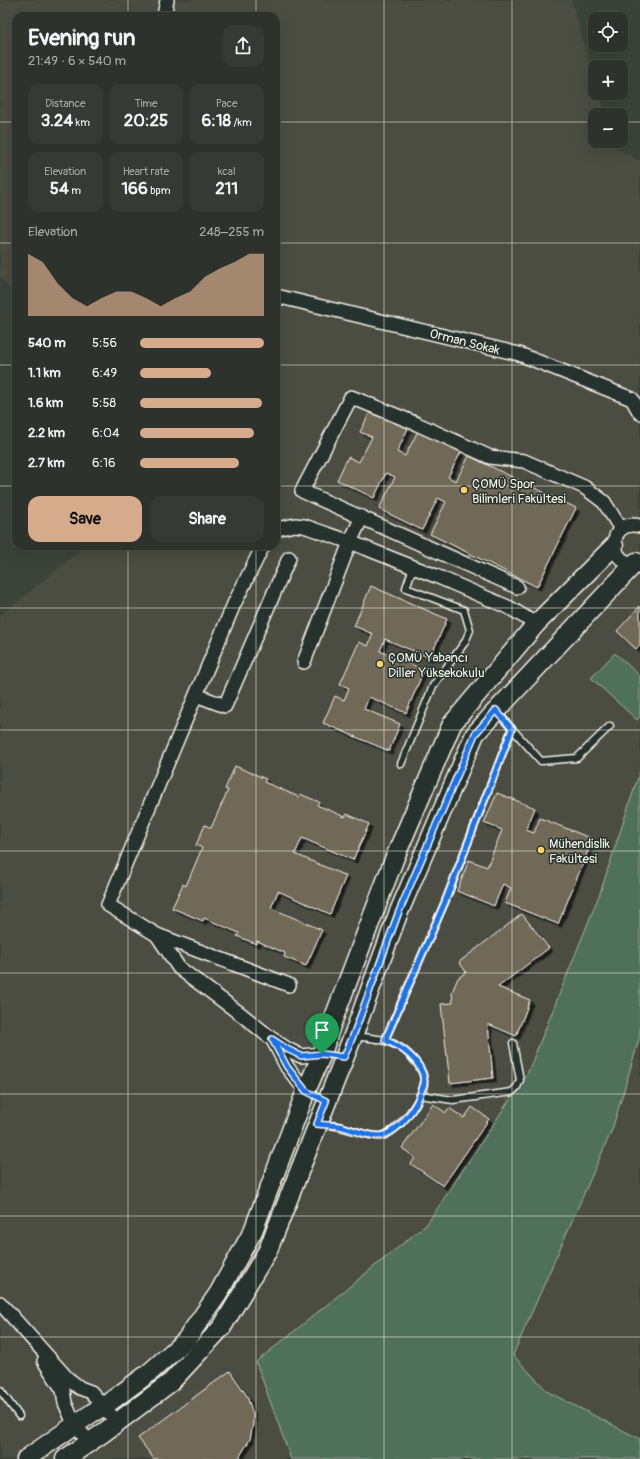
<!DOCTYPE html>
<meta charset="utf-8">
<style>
:root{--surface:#2d322c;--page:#353a34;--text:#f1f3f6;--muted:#a7aaa9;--line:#484d48;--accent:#d6ab8b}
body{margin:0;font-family:Pangolin,sans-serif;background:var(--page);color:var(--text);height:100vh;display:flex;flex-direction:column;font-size:15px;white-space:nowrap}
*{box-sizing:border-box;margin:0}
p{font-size:13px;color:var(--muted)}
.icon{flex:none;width:22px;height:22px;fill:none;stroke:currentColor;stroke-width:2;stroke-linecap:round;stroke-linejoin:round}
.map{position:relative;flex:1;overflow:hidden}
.side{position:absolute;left:12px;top:12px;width:268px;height:538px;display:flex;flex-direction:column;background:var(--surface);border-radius:12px;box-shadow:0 4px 16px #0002,0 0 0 1px var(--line)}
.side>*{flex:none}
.tools{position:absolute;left:588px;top:12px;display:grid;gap:8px}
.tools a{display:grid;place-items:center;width:40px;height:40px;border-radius:8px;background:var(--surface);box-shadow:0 4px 16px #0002,0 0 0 1px var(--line);font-size:20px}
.pin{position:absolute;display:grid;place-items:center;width:34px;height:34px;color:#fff;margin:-41px -17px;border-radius:50% 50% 50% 0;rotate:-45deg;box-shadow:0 0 4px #0007}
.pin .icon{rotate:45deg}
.round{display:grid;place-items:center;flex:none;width:42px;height:42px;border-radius:12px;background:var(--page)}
.headline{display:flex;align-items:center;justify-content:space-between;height:68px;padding:0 16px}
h1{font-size:22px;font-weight:700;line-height:30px}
.figures{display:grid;grid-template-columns:repeat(3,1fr);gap:6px;height:68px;padding:4px 16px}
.figures div{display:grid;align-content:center;border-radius:10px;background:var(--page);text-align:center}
.figures b{font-size:17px;font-weight:700}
.figures small{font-size:11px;font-weight:400}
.figures p{font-size:11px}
.chart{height:112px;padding:8px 16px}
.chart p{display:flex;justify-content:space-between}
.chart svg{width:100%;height:72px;margin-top:4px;fill:var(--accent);opacity:.7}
.action{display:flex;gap:8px;margin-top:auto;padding:8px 16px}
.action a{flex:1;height:46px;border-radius:12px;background:var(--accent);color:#111;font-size:16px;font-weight:700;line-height:46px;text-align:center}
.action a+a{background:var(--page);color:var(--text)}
ul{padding:0 16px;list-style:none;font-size:13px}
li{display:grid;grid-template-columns:64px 48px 1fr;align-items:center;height:30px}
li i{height:10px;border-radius:5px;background:var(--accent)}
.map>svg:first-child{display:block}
.built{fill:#4c4e43}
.green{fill:#50715b;stroke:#a2b1a2}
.building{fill:#706958;stroke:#f4f1e8;filter:url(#shadow)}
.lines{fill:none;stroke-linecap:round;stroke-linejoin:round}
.lane-casing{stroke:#f4f1e8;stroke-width:9}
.street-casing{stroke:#f4f1e8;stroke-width:16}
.secondary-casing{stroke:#f4f1e8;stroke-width:21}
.lane{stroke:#26332d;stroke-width:6}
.street{stroke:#26332d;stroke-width:13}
.secondary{stroke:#26332d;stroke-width:18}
.route-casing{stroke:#fff;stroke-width:8}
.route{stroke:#1a73e8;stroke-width:5}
.grid{fill:none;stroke:#f4f1e8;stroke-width:1;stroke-opacity:0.55}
.poi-dot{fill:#ffd166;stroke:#26332d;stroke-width:1.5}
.labels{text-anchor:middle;stroke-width:3;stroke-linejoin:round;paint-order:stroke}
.street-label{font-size:13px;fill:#f4f1e8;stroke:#26332d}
.poi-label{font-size:13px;fill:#f4f1e8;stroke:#26332d;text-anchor:start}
</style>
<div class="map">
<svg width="640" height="1459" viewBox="0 0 640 1459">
<defs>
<filter id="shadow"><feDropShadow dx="3.5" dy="3.5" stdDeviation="0" flood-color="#0009"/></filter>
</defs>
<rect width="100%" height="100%" fill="#3c433a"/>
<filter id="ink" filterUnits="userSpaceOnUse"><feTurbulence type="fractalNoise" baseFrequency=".025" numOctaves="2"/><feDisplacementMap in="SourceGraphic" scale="8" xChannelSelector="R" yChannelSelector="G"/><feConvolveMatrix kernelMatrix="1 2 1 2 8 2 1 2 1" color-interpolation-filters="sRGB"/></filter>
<g filter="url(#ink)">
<path class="built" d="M0,0H571L595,80V93H599L606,115H595V141H614L616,148L640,161V1459H0V616L85,546H276V16H16V298L0,276Z"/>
<g class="green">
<path d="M615,653L640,676V717L637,720L591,678Z"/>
<path d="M640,771V1036L612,1130L513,1355L548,1392L640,1439V1459H291L256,1362L427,1224L528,1072L600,893Z"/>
</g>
<g class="building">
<path d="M372,408L409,426L397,452L405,456L418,431L461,452L448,477L456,481L469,456L576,508L537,587L430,534L446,502L438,498L422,530L379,509L395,477L386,473L374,498L337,480L348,457L359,462L372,437L360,432Z"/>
<path d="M371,586L447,619L430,658L385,639L380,651L424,670L406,713L369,697L364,709L400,724L389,751L323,723L335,696L344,700L349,688L340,684L359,642L368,646L373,634L354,626Z"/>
<path d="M640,606V645L636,649L617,631Z"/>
<path d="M235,766L266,779L264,782L299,797L300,794L319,802L317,805L345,817L347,814L369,824L353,860L302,838L295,854L346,876L330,914L278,891L271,908L322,930L306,966L284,957L285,953L257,941L256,944L237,936L239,933L204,918L203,921L172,908L183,884L186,886L202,848L196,845L205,825L211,828L228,790L225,789Z"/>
<path d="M497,793L535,808L526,830L534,833L540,818L593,839L558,924L505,903L511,888L503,884L494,906L457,891L469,860L487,867L502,830L484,823Z"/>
<path d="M522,914L549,948L498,987L530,1000L516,1036L488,1024L493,1078L450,1083L441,1004L453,1003L452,992L458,978L466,972L459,962Z"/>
<path d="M433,1104L446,1113L449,1108L464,1118L472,1107L489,1119L443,1186L411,1164L415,1158L402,1148Z"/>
<path d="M230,1371L247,1396L253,1414V1424L250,1439L240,1456L238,1459H154L138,1438Z"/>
</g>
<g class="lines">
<defs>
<g id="lane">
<path d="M497,712L541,761L577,758L610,726"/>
<path d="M401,764L433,686L465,642L470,630L464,610L406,588L413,567"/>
<path d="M385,1040L445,902L512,729"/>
<path d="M420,1095L453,1100L512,1092L517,1087L520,1080L513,1043"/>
<path d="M319,1124C326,1125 334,1125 340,1127C351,1129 371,1138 382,1136C391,1134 402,1122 408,1115C415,1106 423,1094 424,1083C426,1070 407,1050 396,1045C384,1038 368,1038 354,1036"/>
<path d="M0,1390L19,1416"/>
</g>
<g id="street">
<path d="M164,16L167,0"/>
<path d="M276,296L519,354L632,399L640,413"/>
<path d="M640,526C604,517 609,573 640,561"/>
<path d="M276,530L281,528L295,525L304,526L350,542L436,576L510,608L536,624"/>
<path d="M263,546L234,604L108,905L157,935L179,968L242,1015L272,1039L287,1049L301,1056L322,1054"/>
<path d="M517,587L302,491L351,397L417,424L490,457L524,461L584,487L604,502L621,529"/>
<path d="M304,662L350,542L362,517"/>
<path d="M196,695L225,706L289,558"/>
<path d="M157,935L289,985"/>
<path d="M274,1042L287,1067L306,1091"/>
<path d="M0,1303L68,1379L80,1388L91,1392L117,1422"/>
<path d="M44,1361L63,1390L65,1403L75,1426L90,1442"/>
</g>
<g id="secondary">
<path d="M26,1459L92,1413L103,1407L149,1373L186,1340L218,1294L253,1231L306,1091L322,1054L330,1028L395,857L452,724L536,624L614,546"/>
<path d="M65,1459L103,1433L171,1382L222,1327L268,1250L353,1036L398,914L475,734L496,711L636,562"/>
</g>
</defs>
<use href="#lane" class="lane-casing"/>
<use href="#street" class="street-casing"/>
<use href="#secondary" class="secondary-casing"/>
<use href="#lane" class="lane"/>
<use href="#street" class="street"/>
<use href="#secondary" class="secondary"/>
</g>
</g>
<g class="lines" filter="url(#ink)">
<defs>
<path id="route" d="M496,710L512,729L445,902L385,1040C402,1047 422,1061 424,1080C425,1083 423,1087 422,1089C416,1108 402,1128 384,1135C373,1139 350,1128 339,1126C332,1125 324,1125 317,1124L326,1101L306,1091L287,1067L272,1039L287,1049L301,1056L322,1054L344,1057L353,1036L398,914L475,734Z"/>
</defs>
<use href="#route" class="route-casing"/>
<use href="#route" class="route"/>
</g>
<path class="grid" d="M128,0V16M256,0V16M384,0V1459M512,0V1459M0,122H16M276,122H595M621,122H640M0,243H16M276,243H640M0,365H16M276,365H640M0,486H16M276,486H640M128,546V1459M256,546V1459M0,608H640M0,730H640M0,851H640M0,973H640M0,1094H640M0,1216H640M0,1337H640"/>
<g class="poi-dot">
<circle cx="464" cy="490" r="4"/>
<circle cx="380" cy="664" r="4"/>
<circle cx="541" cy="850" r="4"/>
</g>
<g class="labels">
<g class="street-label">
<text transform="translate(465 341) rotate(14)" y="5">Orman Sokak</text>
</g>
<g class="poi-label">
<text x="472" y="488">ÇOMÜ Spor<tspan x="472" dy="15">Bilimleri Fakültesi</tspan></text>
<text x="388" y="662">ÇOMÜ Yabancı<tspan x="388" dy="15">Diller Yüksekokulu</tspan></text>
<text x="549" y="848">Mühendislik<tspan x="549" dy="15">Fakültesi</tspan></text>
</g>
</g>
</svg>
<div class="tools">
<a><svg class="icon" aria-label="locate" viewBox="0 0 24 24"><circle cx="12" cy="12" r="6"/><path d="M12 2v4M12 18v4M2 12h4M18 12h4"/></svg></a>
<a>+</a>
<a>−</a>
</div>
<div class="pin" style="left:322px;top:1054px;background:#1e9e55"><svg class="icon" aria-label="arrive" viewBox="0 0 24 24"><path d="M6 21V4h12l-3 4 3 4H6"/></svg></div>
<section class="side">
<div class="headline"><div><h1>Evening run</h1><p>21:49 · 6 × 540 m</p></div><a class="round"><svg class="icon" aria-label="share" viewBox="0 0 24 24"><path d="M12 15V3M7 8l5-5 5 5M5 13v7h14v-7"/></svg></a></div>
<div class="figures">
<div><p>Distance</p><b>3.24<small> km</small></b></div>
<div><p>Time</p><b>20:25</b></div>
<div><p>Pace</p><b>6:18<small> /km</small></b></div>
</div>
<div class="figures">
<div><p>Elevation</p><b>54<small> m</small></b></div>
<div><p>Heart rate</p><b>166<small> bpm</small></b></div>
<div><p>kcal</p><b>211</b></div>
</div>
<div class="chart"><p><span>Elevation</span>248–255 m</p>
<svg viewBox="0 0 160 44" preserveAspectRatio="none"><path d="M0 44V6L10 11L20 24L30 33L40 38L50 33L60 29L70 29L80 33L90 38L100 33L110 29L120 20L130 15L140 11L150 6L160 6V44z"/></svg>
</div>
<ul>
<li><b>540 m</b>5:56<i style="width:100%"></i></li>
<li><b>1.1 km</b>6:49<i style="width:57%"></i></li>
<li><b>1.6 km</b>5:58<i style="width:98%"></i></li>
<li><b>2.2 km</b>6:04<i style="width:92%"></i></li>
<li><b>2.7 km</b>6:16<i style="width:80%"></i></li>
</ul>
<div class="action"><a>Save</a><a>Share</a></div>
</section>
</div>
